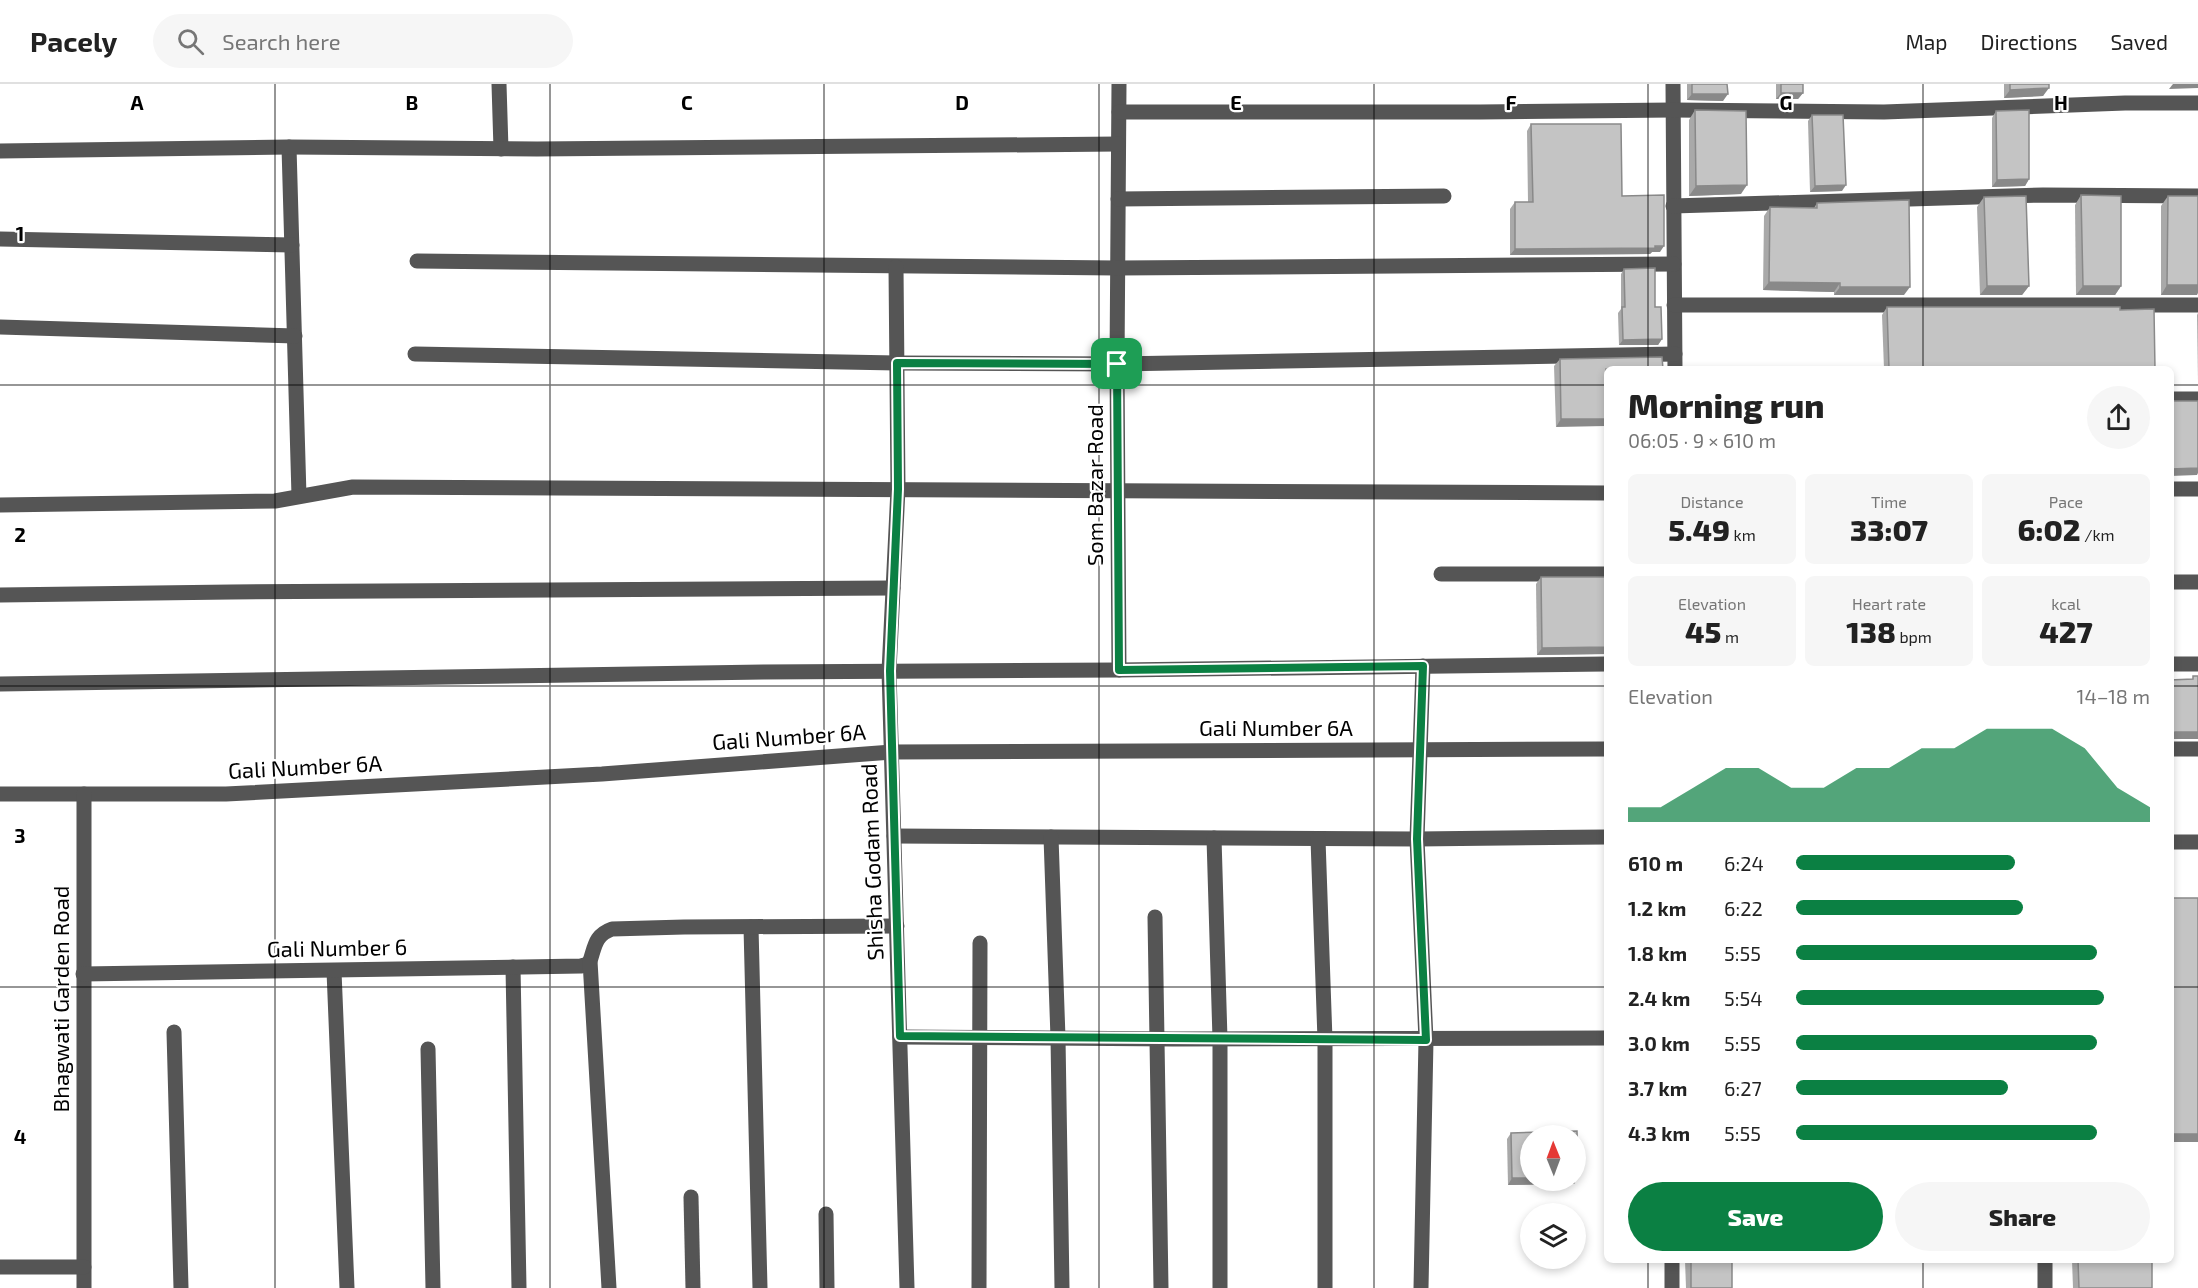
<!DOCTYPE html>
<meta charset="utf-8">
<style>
:root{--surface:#fff;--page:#f6f6f6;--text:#222;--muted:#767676;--line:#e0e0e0;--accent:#0b8043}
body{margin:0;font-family:"Exo 2",sans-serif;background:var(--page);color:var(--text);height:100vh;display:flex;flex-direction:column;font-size:22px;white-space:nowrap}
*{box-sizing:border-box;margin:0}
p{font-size:20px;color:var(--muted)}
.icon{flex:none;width:33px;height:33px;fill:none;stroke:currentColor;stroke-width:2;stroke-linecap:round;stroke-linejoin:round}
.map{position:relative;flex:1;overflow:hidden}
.details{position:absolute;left:1604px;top:282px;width:570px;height:897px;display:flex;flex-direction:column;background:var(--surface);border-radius:9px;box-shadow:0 3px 9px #0003}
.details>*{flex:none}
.needle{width:39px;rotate:359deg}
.fabs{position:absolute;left:1520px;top:1041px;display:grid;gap:12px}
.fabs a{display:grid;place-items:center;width:66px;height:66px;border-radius:50%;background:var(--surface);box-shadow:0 3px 9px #0003;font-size:30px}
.pin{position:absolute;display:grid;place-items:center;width:51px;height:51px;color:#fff;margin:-26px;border-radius:12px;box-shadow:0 3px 9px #0006}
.round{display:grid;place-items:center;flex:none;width:63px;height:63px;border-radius:32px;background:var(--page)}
.headline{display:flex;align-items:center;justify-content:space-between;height:102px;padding:0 24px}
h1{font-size:33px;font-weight:800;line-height:45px}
.metrics{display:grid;grid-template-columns:repeat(3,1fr);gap:9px;height:102px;padding:6px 24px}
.metrics div{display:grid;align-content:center;border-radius:9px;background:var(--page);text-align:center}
.metrics b{font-size:30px;font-weight:800}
.metrics small{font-size:16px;font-weight:400}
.metrics p{font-size:16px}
.chart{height:168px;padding:12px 24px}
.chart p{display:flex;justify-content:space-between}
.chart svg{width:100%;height:108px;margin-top:6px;fill:var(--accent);opacity:.7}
.action{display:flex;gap:12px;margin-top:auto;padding:12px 24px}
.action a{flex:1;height:69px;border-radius:36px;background:var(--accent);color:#fff;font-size:24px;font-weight:800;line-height:69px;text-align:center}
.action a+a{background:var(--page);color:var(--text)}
ul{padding:0 24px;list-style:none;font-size:20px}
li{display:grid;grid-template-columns:96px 72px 1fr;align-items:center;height:45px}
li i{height:15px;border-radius:8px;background:var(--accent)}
header{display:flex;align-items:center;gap:36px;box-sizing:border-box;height:84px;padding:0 30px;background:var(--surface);border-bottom:2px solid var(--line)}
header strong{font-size:28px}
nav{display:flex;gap:33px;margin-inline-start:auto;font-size:21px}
.search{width:420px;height:54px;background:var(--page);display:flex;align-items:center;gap:15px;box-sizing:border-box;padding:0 21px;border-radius:33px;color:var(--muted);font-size:22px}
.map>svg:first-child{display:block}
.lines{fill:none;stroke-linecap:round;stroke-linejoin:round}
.minor{stroke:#555;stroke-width:15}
.wall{fill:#a9a9a9}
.shaded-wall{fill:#898989}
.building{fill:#c4c4c4;stroke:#898989;stroke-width:1.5}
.route-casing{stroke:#fff;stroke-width:12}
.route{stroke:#0b8043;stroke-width:8}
.grid{fill:none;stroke:#000;stroke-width:1.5;stroke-opacity:0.55}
.labels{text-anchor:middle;stroke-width:4.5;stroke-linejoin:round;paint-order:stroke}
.street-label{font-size:22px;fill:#000;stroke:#fff}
.grid-label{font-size:20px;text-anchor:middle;font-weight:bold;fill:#000;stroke:#fff;stroke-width:4.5;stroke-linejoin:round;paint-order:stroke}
</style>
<header>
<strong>Pacely</strong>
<div class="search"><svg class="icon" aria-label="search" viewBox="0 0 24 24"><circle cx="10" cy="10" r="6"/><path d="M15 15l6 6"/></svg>Search here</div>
<nav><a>Map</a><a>Directions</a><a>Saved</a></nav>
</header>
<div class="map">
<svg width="2198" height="1204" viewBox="0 0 2198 1204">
<rect width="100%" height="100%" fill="#fff"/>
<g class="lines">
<g class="minor">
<path d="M499,0L501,65"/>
<path d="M1119,0L1117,280L1119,586"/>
<path d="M1673,0L1675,285"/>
<path d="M1119,28H1480L1673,26L1884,28L2125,19H2198"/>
<path d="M289,63L299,412"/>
<path d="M0,67L289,63L537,65L1118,60"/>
<path d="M1118,115L1444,112"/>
<path d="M1673,122L2043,111L2198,112"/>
<path d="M0,155L292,161"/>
<path d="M417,177L1117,184L1674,180"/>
<path d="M896,183L898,405L889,587L907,1204"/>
<path d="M1674,221H2198"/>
<path d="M0,243L295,252"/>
<path d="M415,270L897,279L1117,280L1675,270"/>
<path d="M2170,315H2198"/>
<path d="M2170,405H2198"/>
<path d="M0,421L275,417L353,403L1606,409"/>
<path d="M1441,490H1606"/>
<path d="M2170,498H2198"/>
<path d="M0,511L231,508L893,504"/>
<path d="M2170,580H2198"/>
<path d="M0,600L763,588L1119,586L1606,580"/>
<path d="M2170,665H2198"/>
<path d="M0,710H226L602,690L892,668L1606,665"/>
<path d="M84,710V1204"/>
<path d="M894,752L1417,755L1606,753"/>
<path d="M1051,753L1058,954L1062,1204"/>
<path d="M1214,754L1220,955V1204"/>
<path d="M1318,755L1325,956V1204"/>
<path d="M2170,758H2198"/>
<path d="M1155,833L1161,1204"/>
<path d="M751,843L760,1204"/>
<path d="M513,883L519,1204"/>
<path d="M334,887L347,1204"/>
<path d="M83,890L581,882L588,880L590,877"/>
<path d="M174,948L181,1204"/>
<path d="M900,953L1173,955L1606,954"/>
<path d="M428,965L433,1204"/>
<path d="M691,1113L693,1204"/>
<path d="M826,1130L827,1204"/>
<path d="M0,1183H84"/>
<path d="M609,1204L590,877C595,862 595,851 612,845L684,843L897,842"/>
<path d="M979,1204L980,859"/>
<path d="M1421,1204L1426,956L1417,755L1423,582"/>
<path d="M1672,1204V1176"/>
<path d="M2045,1204V1176"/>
</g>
</g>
<g class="wall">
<path d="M1687,0H1727L1723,17L1687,16Z"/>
<path d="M1776,0H1803V9L1798,15H1776Z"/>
<path d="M2004,0H2049L2043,12L2004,14Z"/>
<path d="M1695,26L1741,110L1689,112V36Z"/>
<path d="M1996,27L2029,95L2025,102L1992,103V34Z"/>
<path d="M1812,31L1842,107L1810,108L1808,37Z"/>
<path d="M1531,40L1622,112L1660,168H1652L1650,170L1510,171V125L1515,118H1528L1527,47Z"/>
<path d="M2081,111L2121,202L2115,211H2076L2075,121Z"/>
<path d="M2168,112L2197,211H2161V122Z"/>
<path d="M1984,113L2029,202L2022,211H1980L1977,123Z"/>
<path d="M1817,119L1904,211H1834V208L1763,206L1764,132L1770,123L1814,124Z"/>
<path d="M1624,185L1655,223L1662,255L1658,261H1619L1618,229L1621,225V190Z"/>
<path d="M1887,223L2120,226L2155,285H1884L1882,231Z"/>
<path d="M2198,229V298L2197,231Z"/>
<path d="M1560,275L1663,285L1556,343L1554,282Z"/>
<path d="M1541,493H1606V570L1537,571L1536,500Z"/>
<path d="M1511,1049L1578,1093L1574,1100L1508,1101L1507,1055Z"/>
<path d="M1685,1176H1732V1204H1686Z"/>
<path d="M2072,1176H2152V1204H2073Z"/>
</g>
<g class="shaded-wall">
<path d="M2173,0H2198V4L2169,5Z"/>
<path d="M2049,4L2043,12L2004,14L2010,6Z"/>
<path d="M1781,9H1803L1798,15H1776Z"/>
<path d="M1692,10H1728L1723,17L1687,16Z"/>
<path d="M2029,95L2025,102L1992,103L1997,96Z"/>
<path d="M1747,101L1741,110L1689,112L1696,102Z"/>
<path d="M1846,101L1842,107L1810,108L1815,102Z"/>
<path d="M1664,162L1660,168H1652L1650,170L1510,171L1515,165Z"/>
<path d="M1769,198L1840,199L1834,208L1763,206Z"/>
<path d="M2167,201H2198V209L2197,211H2161Z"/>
<path d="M1987,202H2029L2022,211H1980Z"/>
<path d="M2083,202H2121L2115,211H2076Z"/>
<path d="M1840,203H1910L1904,211H1834Z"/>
<path d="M1662,255L1658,261H1619L1623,256Z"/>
<path d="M1561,335H1606V342L1556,343Z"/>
<path d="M2198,384V389L2197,391L2170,392V385Z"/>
<path d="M1606,563V570L1537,571L1542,564Z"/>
<path d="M2175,648H2198V655H2170V651Z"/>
<rect x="2170" y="1050" width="28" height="8"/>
<path d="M1575,1093H1578L1574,1100L1508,1101L1512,1094H1530V1096H1575Z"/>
</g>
<g class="building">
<path d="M1692,0H1727L1728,10H1692Z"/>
<rect x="1781" y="0" width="22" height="9"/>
<path d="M2010,0H2049V4L2010,6Z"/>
<path d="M1695,26L1746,27L1747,101L1696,102Z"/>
<path d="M2029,26V95L1997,96L1996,27Z"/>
<path d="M1812,31H1843L1846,101L1815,102Z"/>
<path d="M1531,40H1621L1622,112L1664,111V162H1655V164L1515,165V118H1533Z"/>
<path d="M2081,111L2121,112V202H2083Z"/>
<path d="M2026,112L2029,202H1987L1984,113Z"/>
<path d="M2168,112H2198V201H2167Z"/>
<path d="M1909,116L1910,203H1840V199L1769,198L1770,123L1817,124V119Z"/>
<path d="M1655,184V223H1661L1662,255L1623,256L1622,223H1625L1624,185Z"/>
<path d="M1887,223H2120V226L2154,225L2155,285H1889Z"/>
<path d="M1662,273L1663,285H1606V335H1561L1560,275Z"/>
<path d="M2170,316L2175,317H2198V384L2170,385Z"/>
<path d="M1541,493H1606V563L1542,564Z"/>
<path d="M2193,592H2198V648H2175L2170,651V596L2193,595Z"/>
<rect x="2170" y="814" width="28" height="236"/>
<path d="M1577,1047L1578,1093H1575V1052H1530V1094H1512L1511,1049Z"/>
<rect x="1691" y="1176" width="41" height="28"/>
<path d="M2078,1176H2152V1204H2079Z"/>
</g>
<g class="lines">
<defs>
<path id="route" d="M897,279L1117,280L1119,586L1423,582L1417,755L1426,956L900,952L890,587L898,405Z"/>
</defs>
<use href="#route" class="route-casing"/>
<use href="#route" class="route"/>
</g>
<path class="grid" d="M275,0V1204M550,0V1204M824,0V1204M1099,0V1204M1374,0V1204M1648,0V285M1923,0V285M0,301H1606M2170,301H2198M0,602H1606M2170,602H2198M0,903H1606M2170,903H2198M1648,1176V1204M1923,1176V1204"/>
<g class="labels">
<g class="street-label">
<text transform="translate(1095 401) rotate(-90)" y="8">Som Bazar Road</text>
<text x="1276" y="652">Gali Number 6A</text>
<text transform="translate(789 653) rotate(-4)" y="8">Gali Number 6A</text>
<text transform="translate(305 683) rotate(-3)" y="8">Gali Number 6A</text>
<text transform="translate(872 778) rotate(-92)" y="8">Shisha Godam Road</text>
<text transform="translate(337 864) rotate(-1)" y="8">Gali Number 6</text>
<text transform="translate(61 915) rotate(-90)" y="8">Bhagwati Garden Road</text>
</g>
</g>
<g class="grid-label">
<text x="137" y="26">A</text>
<text x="412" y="26">B</text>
<text x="687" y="26">C</text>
<text x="962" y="26">D</text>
<text x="1236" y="26">E</text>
<text x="1511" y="26">F</text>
<text x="1786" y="26">G</text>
<text x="2061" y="26">H</text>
<text x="20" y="157">1</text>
<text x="20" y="458">2</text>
<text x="20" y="759">3</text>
<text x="20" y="1060">4</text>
</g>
</svg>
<div class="fabs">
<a><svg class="needle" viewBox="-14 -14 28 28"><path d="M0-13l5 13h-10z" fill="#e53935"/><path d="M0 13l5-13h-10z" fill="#767676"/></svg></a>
<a><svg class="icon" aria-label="layers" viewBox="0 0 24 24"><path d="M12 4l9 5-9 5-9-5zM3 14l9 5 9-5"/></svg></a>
</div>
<div class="pin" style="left:1117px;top:280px;background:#1e9e55"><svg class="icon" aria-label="arrive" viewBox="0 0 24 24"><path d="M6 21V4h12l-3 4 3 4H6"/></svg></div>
<section class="details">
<div class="headline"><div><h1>Morning run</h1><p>06:05 · 9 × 610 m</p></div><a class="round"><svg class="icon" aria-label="share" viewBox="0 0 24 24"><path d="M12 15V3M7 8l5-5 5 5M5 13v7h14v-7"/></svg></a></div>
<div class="metrics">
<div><p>Distance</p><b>5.49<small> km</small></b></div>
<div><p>Time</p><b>33:07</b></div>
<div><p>Pace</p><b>6:02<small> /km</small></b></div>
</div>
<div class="metrics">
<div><p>Elevation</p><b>45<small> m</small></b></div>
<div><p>Heart rate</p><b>138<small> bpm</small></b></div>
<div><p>kcal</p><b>427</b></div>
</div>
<div class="chart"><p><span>Elevation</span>14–18 m</p>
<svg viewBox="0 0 160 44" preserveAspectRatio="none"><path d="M0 44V38L10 38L20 30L30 22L40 22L50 30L60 30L70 22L80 22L90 14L100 14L110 6L120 6L130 6L140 14L150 30L160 38V44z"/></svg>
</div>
<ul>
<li><b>610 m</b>6:24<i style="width:62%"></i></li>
<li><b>1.2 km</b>6:22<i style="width:64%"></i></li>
<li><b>1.8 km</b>5:55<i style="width:85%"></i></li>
<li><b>2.4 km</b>5:54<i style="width:87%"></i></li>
<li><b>3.0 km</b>5:55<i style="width:85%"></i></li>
<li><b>3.7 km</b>6:27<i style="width:60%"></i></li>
<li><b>4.3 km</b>5:55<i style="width:85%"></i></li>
</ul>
<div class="action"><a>Save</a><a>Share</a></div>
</section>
</div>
